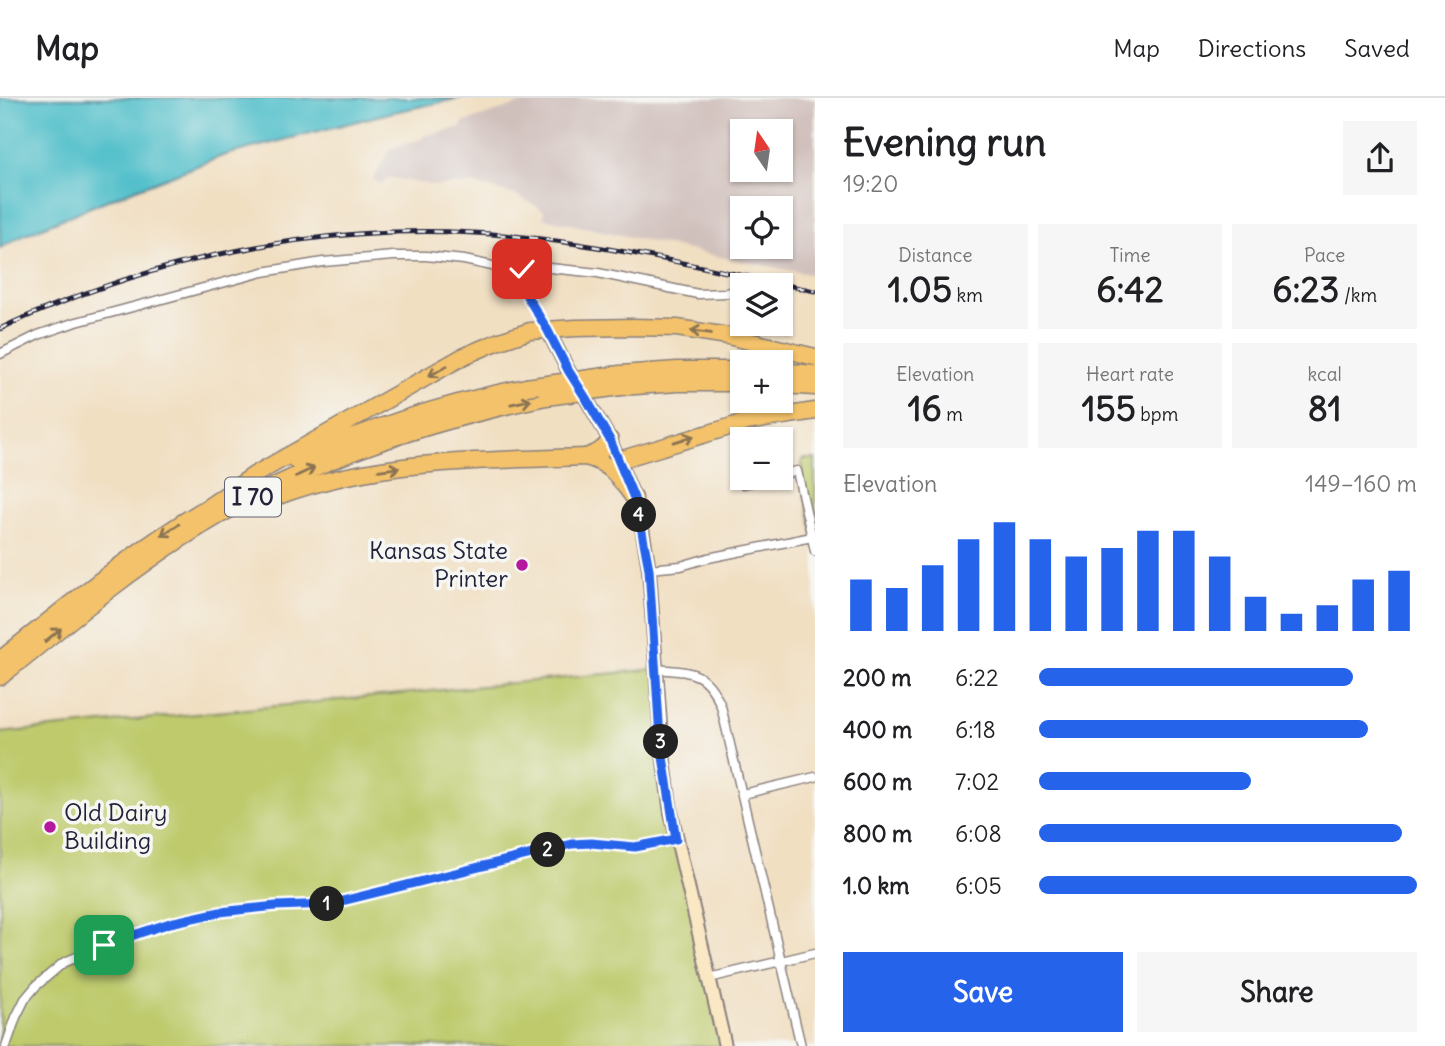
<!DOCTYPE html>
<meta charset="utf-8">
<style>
:root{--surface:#fff;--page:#f6f6f6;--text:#202124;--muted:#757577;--line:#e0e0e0;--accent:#2563eb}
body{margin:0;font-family:Delius,sans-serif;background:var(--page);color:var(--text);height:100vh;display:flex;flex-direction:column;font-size:26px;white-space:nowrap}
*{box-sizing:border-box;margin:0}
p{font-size:23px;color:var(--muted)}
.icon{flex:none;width:38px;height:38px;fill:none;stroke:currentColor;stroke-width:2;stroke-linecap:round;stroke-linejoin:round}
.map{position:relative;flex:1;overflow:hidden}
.sheet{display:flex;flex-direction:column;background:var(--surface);width:630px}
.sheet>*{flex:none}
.needle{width:46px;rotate:347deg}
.tools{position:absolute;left:730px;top:21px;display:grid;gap:14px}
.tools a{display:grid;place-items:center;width:63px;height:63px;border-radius:0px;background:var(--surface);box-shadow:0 2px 5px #0004;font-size:35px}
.pin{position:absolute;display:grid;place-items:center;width:60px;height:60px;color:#fff;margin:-30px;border-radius:14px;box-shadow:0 4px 10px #0006}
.km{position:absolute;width:35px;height:35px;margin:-18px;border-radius:50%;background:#222;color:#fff;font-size:19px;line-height:35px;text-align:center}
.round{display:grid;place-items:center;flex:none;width:74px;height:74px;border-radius:0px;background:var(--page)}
.overview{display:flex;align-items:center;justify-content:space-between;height:119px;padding:0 28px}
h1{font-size:38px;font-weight:700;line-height:52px}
.metrics{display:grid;grid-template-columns:repeat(3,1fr);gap:10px;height:119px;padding:7px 28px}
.metrics div{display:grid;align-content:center;border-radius:0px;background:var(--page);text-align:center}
.metrics b{font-size:35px;font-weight:700}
.metrics small{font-size:19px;font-weight:400}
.metrics p{font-size:19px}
.chart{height:196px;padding:14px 28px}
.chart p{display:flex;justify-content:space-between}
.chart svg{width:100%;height:126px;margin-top:7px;stroke:var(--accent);stroke-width:6}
.button{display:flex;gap:14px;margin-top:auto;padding:14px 28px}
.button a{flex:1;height:80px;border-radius:0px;background:var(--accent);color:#fff;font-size:28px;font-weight:700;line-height:80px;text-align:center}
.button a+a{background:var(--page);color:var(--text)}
ul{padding:0 28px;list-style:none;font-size:23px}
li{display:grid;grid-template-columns:112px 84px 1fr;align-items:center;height:52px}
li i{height:18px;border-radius:9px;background:var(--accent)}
header{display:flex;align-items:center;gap:42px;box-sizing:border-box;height:98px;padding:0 35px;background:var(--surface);border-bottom:2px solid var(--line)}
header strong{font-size:33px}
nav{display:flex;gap:38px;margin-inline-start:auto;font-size:24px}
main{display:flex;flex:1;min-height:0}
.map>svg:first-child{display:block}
.industrial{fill:#d0c0bc;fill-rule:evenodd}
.green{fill:#beca6c;stroke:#707654;stroke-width:2}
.water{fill:#53c0cb;stroke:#3a7183;stroke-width:2}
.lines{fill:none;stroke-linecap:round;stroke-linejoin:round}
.street-casing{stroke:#8a807e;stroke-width:11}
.secondary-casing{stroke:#8a807e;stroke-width:16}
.highway-casing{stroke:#8a807e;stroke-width:19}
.street{stroke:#fff;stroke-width:8}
.secondary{stroke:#fae7c3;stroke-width:12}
.highway{stroke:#f3c26a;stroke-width:16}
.rail-casing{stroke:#22223b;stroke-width:5}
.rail{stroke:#f6f6f2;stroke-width:2.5;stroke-dasharray:8;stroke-linecap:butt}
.highway-bridge-casing{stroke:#8a807e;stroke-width:19;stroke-linecap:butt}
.highway-bridge{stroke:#f3c26a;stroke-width:16}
.oneway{stroke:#8a7252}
.route-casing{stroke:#fff;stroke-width:14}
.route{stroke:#2563eb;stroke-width:9}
.poi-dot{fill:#b5179e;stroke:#f6f6f2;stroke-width:2.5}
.labels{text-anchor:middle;stroke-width:7;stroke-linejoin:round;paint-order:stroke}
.shield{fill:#f6f6f2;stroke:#626272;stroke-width:2}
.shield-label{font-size:23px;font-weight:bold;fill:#22223b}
.poi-label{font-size:24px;fill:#22223b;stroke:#f6f6f2;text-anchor:end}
</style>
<header>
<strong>Map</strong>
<nav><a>Map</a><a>Directions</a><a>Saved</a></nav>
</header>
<main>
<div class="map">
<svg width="815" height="948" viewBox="0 0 815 948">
<rect width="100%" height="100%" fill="#f6f6f2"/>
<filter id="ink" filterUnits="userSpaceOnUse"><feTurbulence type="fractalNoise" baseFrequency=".0143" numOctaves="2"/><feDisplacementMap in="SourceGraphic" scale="14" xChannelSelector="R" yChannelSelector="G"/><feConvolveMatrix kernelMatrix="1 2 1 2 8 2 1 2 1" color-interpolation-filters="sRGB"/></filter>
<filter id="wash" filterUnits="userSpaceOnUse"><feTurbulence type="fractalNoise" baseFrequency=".00686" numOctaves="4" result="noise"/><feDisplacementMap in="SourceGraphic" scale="28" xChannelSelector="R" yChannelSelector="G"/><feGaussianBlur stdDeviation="1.57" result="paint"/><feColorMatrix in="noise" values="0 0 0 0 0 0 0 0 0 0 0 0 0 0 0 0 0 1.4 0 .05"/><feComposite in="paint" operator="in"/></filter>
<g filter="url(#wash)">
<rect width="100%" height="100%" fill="#f1dfc2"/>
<path class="industrial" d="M538,0H815V177L735,162L543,120L544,113L536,108L518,98L499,92L470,86L436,88L388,79L381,86L373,81L391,50L423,41V38L462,29V25ZM742,33H780V72H742ZM742,110H780V149H742Z"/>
<g class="green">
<path d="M802,361H815V441L802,385Z"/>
<path d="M656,571L676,741L725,948H0V635Z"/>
</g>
<path class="water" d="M0,0H461L389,15L225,57L105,103L23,137L0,150Z"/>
</g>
<g filter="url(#ink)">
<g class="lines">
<defs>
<g id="street">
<path d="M514,171L528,200L547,231"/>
<path d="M0,256L38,237L73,225L263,174L323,164L393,158H426L464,162L497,169L514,171L540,169L598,175L698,196L727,195L740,189"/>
<path d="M780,377L797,373L815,453"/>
<path d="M744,386L770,380"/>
<path d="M649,471L681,468L708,460L812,439"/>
<path d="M656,571C691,574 706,572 721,608L801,948"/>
<path d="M743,696L815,679"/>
<path d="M709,880L815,855"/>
<path d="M6,948L16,919L25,901L36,888L63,865L104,847L141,833L170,825L220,814L277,808L330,806L572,746L591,745L635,749L676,741"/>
</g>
<path id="secondary" d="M547,231L568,272L587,302L610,342L634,400L640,418L649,471L661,641L671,715L725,948"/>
<g id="highway">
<path d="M780,273L815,276"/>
<path d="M620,276L677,272H742"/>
<path d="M780,287L815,289"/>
<path d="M621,289L678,285H742"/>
<path d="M586,359C597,355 604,352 610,342"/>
<path d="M619,362L746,324L815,313"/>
<path d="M296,363C370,329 447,305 526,289"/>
<path d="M261,405C363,361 477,363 586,359C612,366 618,379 634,400"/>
<path d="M211,407L254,377L464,258L497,244L530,233L576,230L633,229L677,230L728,238L815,259"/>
<path d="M0,562C71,505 140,447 220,402"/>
<path d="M0,579C59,532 117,482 182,440C297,366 413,327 546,299"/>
</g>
</defs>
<use href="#street" class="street-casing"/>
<use href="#secondary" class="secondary-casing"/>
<use href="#highway" class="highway-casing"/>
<use href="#street" class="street"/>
<use href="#secondary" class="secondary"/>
<use href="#highway" class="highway"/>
<defs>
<path id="rail" d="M0,231C27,217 55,207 83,196C220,146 368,123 514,138C615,148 715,172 815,193"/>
</defs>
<use href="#rail" class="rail-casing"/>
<use href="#rail" class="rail"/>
<defs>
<g id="highway-bridge">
<path d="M526,289L620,276"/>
<path d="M546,299L621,289"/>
</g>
</defs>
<use href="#highway-bridge" class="highway-bridge-casing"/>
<use href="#highway-bridge" class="highway-bridge"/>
</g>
<defs><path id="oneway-shaft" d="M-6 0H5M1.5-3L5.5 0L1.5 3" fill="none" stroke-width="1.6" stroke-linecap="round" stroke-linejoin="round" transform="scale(1.75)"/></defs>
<g class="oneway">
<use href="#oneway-shaft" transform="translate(701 234) rotate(-172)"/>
<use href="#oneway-shaft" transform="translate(438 273) rotate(150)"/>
<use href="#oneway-shaft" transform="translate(521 304) rotate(-12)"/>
<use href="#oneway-shaft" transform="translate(684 341) rotate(-17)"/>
<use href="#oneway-shaft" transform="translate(389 371) rotate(-8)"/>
<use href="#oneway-shaft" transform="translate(305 374) rotate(-25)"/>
<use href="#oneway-shaft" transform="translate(170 432) rotate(147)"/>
<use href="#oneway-shaft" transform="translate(53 537) rotate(-39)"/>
</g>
</g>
<g class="lines" filter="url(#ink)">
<defs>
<path id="route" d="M104,847L170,825L220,814L276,808L330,806L572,746L591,745L635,749L676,741L660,640L649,471L639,418L634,400L610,342L587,302L568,272L547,231L528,200L514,171H522"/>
</defs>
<use href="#route" class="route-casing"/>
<use href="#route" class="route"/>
</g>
<g class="poi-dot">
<circle cx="522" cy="467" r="7"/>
<circle cx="50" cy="729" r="7"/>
</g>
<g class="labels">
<rect class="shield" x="225" y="379.5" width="56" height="39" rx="5"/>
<g class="shield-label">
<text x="253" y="407">I 70</text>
</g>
<g class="poi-label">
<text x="508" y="461">Kansas State<tspan x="508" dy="28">Printer</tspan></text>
<text x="64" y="723" text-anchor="start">Old Dairy<tspan x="64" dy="28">Building</tspan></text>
</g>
</g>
</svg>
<div class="tools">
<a><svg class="needle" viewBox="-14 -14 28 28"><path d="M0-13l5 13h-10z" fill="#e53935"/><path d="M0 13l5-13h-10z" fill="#757577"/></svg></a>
<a><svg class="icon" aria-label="locate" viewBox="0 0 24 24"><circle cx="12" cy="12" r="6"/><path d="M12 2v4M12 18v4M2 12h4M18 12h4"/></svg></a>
<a><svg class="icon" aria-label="layers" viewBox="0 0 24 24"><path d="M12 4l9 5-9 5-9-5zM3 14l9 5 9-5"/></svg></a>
<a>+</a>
<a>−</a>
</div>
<div class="pin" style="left:104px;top:847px;background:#1e9e55"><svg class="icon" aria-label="arrive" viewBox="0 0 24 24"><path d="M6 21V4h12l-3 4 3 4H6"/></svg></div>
<div class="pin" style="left:522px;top:171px;background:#d93025"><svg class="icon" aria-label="check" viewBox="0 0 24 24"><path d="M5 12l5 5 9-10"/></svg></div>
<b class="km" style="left:327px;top:806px">1</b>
<b class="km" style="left:548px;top:752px">2</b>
<b class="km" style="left:661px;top:644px">3</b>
<b class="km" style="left:639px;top:417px">4</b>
</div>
<section class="sheet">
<div class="overview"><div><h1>Evening run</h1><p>19:20</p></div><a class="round"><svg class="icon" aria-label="share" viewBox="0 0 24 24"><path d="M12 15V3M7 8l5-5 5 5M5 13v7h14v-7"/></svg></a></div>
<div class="metrics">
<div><p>Distance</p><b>1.05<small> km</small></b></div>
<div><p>Time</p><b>6:42</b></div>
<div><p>Pace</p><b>6:23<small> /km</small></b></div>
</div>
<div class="metrics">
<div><p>Elevation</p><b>16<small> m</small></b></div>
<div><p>Heart rate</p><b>155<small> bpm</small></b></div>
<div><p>kcal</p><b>81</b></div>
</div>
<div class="chart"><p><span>Elevation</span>149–160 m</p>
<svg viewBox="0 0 160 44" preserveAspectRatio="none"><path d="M5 44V26M15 44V29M25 44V21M35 44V12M45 44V6M55 44V12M65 44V18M75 44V15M85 44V9M95 44V9M105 44V18M115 44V32M125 44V38M135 44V35M145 44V26M155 44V23"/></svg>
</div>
<ul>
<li><b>200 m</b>6:22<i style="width:83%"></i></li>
<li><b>400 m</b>6:18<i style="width:87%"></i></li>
<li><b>600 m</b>7:02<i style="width:56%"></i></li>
<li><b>800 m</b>6:08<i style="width:96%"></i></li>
<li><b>1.0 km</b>6:05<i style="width:100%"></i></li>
</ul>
<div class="button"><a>Save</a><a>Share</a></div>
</section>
</main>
